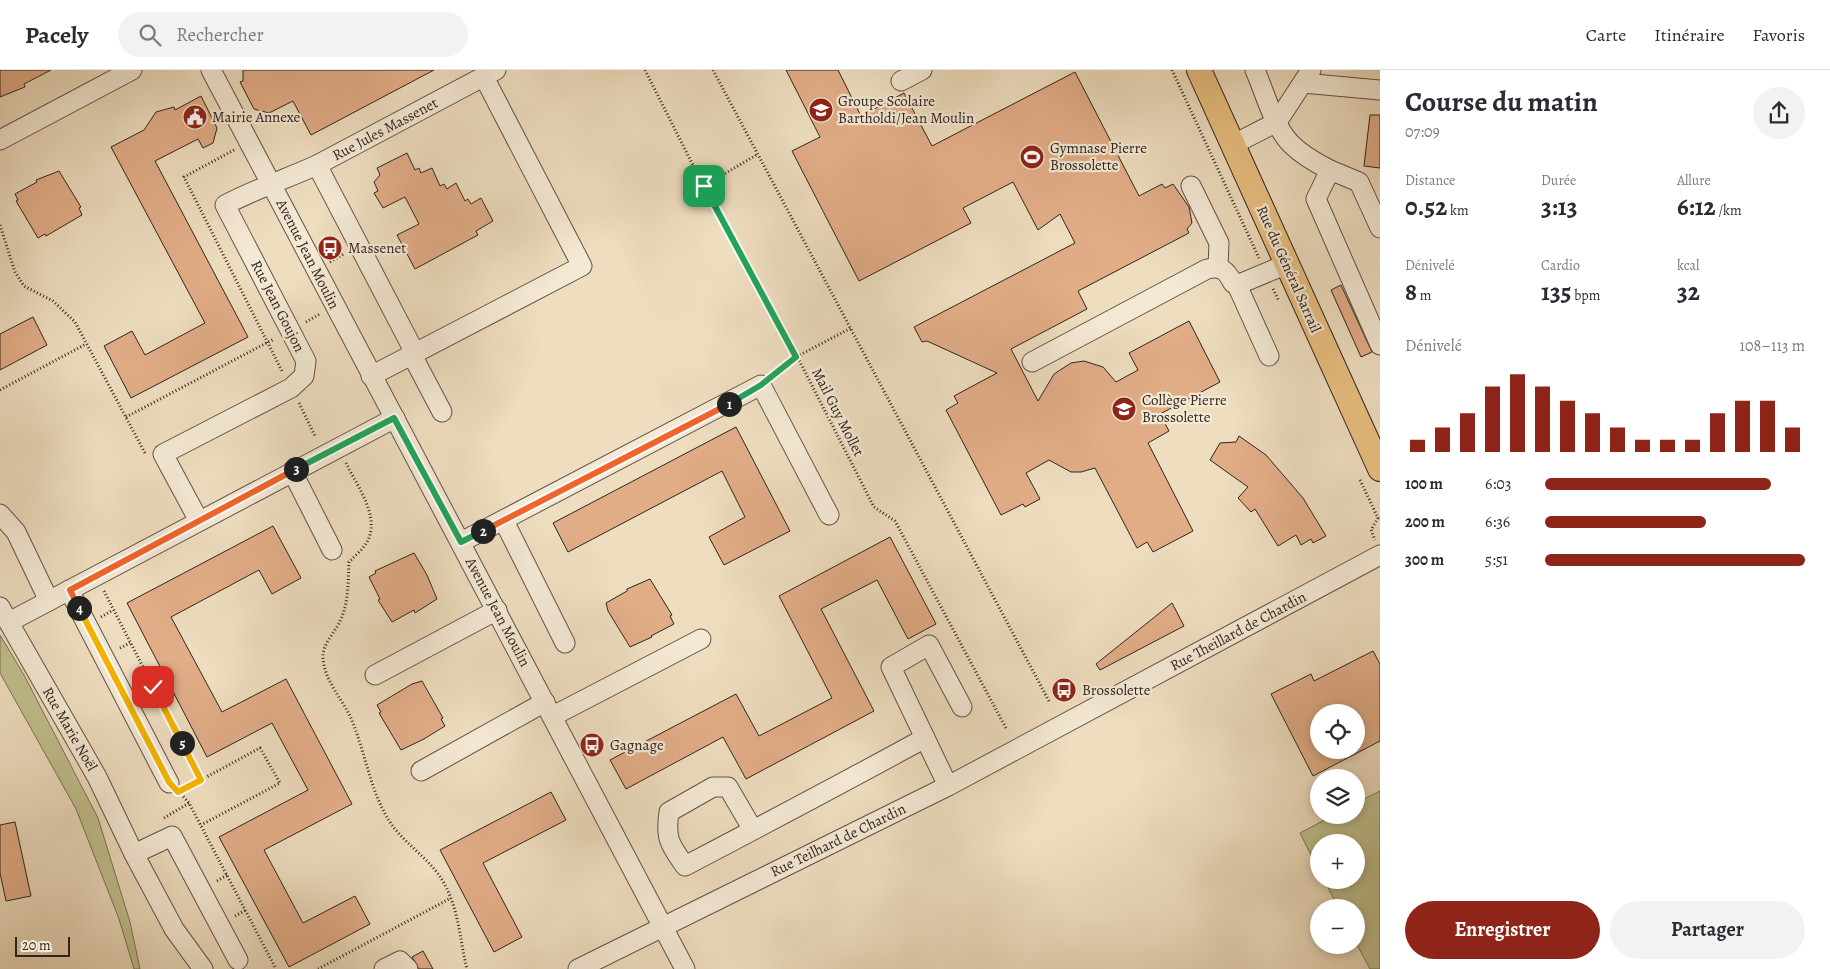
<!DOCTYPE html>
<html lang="fr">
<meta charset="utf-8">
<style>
:root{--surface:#fff;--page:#f2f2f3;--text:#2b2b33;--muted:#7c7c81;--line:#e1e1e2;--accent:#8f2418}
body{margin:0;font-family:Alegreya,serif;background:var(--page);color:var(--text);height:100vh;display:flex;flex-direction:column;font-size:19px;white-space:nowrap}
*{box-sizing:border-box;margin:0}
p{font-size:16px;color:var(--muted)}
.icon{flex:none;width:28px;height:28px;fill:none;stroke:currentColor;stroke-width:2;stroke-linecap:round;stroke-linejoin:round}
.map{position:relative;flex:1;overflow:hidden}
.side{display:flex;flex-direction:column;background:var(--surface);width:450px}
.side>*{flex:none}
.tools{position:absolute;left:1310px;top:634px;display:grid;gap:10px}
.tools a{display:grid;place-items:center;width:55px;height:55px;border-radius:50%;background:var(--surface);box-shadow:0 2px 8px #0003;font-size:25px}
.scale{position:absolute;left:15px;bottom:12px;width:55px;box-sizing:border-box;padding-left:5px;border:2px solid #30241e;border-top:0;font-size:14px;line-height:18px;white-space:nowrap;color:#30241e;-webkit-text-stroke:4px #f4e9d5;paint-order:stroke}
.pin{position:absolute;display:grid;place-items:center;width:42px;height:42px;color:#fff;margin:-21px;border-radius:10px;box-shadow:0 2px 8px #0006}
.km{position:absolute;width:25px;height:25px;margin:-12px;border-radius:50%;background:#222;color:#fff;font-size:14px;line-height:25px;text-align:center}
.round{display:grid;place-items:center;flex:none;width:52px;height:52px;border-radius:26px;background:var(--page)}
.head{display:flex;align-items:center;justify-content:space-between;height:85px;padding:0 25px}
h1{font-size:28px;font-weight:600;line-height:38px}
.stats{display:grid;grid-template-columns:repeat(3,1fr);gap:8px;height:85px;padding:5px 25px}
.stats div{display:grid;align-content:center}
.stats b{font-size:25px;font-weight:600}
.stats small{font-size:14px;font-weight:400}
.stats p{font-size:14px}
.chart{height:140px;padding:10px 25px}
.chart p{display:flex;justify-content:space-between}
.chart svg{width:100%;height:90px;margin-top:5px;stroke:var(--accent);stroke-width:6}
.button{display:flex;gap:10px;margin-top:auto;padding:10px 25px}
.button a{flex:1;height:58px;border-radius:30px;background:var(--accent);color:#fff;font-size:20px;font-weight:600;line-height:58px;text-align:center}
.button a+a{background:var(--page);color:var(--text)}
ul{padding:0 25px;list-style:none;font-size:16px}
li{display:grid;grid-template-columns:80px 60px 1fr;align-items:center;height:38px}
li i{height:12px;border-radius:6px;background:var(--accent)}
header{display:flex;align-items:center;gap:30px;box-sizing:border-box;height:70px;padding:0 25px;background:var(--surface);border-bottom:1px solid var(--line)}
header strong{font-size:24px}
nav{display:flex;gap:28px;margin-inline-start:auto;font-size:18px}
.search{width:350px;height:45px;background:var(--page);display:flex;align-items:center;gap:12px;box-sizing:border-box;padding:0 18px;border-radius:28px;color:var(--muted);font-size:19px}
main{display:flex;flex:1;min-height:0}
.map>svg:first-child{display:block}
.green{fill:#c0bf8d;stroke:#787256}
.building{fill:#e1ad87;stroke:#30241e;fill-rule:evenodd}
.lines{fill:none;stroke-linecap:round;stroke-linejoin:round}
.minor-casing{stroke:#605246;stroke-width:21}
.major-casing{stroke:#30241e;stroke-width:26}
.path{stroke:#30241e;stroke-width:3;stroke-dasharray:1 2.5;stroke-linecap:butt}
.minor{stroke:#f4e9d5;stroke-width:19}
.major{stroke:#e7be80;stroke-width:24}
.split-1-casing{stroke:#fff;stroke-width:10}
.split-2-casing{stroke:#fff;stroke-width:10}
.split-3-casing{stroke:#fff;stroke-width:10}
.split-4-casing{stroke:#fff;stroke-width:10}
.split-5-casing{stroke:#fff;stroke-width:10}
.split-6-casing{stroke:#fff;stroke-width:10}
.split-1{stroke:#22a559;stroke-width:6}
.split-2{stroke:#f0652b;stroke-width:6}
.split-3{stroke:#22a559;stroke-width:6}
.split-4{stroke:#f0652b;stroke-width:6}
.split-5{stroke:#f5b400;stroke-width:6}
.split-6{stroke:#f5b400;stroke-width:6}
.labels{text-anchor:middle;stroke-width:4.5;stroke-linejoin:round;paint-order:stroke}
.poi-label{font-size:15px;fill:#30241e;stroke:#f4e9d5;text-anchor:start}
.street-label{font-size:15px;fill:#30241e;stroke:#f4e9d5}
</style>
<header>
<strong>Pacely</strong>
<div class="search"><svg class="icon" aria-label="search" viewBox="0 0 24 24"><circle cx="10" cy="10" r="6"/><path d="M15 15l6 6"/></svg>Rechercher</div>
<nav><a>Carte</a><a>Itinéraire</a><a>Favoris</a></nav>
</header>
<main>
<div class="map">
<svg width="1380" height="899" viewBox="0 0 1380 899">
<rect width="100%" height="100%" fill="#eeddbf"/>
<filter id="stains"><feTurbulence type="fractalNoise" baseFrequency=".004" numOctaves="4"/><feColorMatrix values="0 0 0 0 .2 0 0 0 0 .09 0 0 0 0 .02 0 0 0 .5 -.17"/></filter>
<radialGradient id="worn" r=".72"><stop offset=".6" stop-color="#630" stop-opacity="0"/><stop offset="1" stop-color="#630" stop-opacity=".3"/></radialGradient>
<g class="green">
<path d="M0,565L24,605L98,748L130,852L140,899H134L119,849L76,739L0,603Z"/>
<path d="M1380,721V899H1370L1356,873V838L1338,837L1324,810H1356V772H1319V801L1300,763L1334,745H1356V733Z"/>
</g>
<g class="building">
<path d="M0,0H51L24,14L25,17L0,27Z"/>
<path d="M243,0H434L311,65L293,31L269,43L254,39L240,12L243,11Z"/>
<path d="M786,0H838L861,46L904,23L932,76L1075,2L1139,126L1162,114L1165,118L1173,114L1189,137L1192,153L1187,159L1189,163L1078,221L1087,239L1011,279L1038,331L1054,304L1071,293L1084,291L1103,297L1116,312L1138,300L1129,283L1189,251L1220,312L1160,344L1169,361L1148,373L1193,461L1153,482L1147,472L1137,478L1095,398L1081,402H1071L1049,390L1026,403L1040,429L1025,437L1023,434L1001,445L946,340L958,333L954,326L997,303L927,271L922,272L914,257L1075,173L1060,144L1038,160L1013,112L963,138L971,153L859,211L792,81L820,67Z"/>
<path d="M201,26L217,58L213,73L203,78L198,69L155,91L248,267L131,328L104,276L132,261L145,285L205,253L111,77L144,60L156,42L174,37L175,40Z"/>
<path d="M1370,45H1380V98L1364,96Z"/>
<path d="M407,83L415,100L419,98L421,103L432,98L440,116L444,114L447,119L456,113L465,131L468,129L471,134L481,128L493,151L476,161L478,165L415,199L397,165L419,154L405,127L383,138L374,123L378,121L374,112L380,105L377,98Z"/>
<path d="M59,101L81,137L79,138L82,145L46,166L45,164L38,168L16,131L18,130L15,124L37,112L36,110Z"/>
<path d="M1341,215L1372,282L1361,287L1331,220Z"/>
<path d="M33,247L47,275L0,300V264Z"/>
<path d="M736,357L790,461L724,495L709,467L745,447L722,401L568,482L553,453Z"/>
<path d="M1239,366L1266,385L1303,428L1326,466L1313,473L1311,469L1301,475L1296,465L1278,476L1255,439L1251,442L1238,428L1248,417L1210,390L1220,373L1236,372Z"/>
<path d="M273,456L301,508L272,524L259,500L171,547L222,642L286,609L352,734L264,780L303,853L355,826L370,854L289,897L219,767L308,720L272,653L207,687L127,533Z"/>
<path d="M890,467L936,554L908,569L877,510L821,539L874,641L746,709L723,667L626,719L610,690L736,624L759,666L832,628L779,526Z"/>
<path d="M414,483L427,505L437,529L415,543L414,540L392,552L378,530L380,529L369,507L376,503L375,501Z"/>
<path d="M650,509L672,545L670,546L674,554L651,566L652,567L630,577L608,541L606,533L627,521V519Z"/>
<path d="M1172,533L1184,556L1100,600L1096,594Z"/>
<path d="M1373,581L1380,594V671L1313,706L1271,624L1311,604L1314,611ZM1319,642H1356V680H1319Z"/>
<path d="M422,611L443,648L441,649L445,656L424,669L401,680L379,643L381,642L377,635L412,614Z"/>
<path d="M551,722L566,750L483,793L522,867L494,882L440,780Z"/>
<path d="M15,752L31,826L6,831L0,803V755Z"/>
<path d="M423,881L433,899H419L412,887Z"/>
</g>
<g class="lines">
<defs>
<g id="minor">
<path d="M211,0L685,899"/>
<path d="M1255,0C1265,23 1273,55 1291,74C1302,85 1316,93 1330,100L1316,129L1380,275"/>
<path d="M901,11L922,0"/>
<path d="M1303,13L1380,20"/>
<path d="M0,70L132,0"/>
<path d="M1232,75L1277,52L1311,0"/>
<path d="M317,95L415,283"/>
<path d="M1330,100L1359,112L1380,158"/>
<path d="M1191,116L1219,173L1218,197"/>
<path d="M1237,215L1269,286"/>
<path d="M412,285L442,342"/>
<path d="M1032,292L1207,199C1222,196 1226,200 1233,213L1237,215L1287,194"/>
<path d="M371,306L582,196L484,7"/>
<path d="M292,401L332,480"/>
<path d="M0,444L16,462L49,531"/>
<path d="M199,451L163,384L291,318L304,306L306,291L225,135C255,119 286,109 317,95L496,0"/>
<path d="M504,451L565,573"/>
<path d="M461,472L761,315L829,445"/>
<path d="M69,520L169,713"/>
<path d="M0,537L97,707L134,784L174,859L203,899"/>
<path d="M9,552L395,348"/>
<path d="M375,605L497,540"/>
<path d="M553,646L701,569"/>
<path d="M421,701L545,632"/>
<path d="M948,716L891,597L929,575L962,637"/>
<path d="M753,760L728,717H713L669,742C665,769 670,775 685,796C765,754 845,712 925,668"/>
<path d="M134,784L172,766L238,890"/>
<path d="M384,899L400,891L408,899"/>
<path d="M578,899L948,716L1380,485"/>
</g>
<path id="major" d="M1199,0L1380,399"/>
</defs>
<use href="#minor" class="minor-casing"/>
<use href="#major" class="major-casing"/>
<g class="path">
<path d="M645,0L710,129L802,296L874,437L895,451L1007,660"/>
<path d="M713,0L1050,633"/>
<path d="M1172,0L1259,188"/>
<path d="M234,80L184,107L282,301"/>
<path d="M704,116L758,84"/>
<path d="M0,155L15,202L24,216L53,231L75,252L145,383"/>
<path d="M330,192L344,184"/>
<path d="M1273,219L1279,231"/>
<path d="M306,252L320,244"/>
<path d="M775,304L796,287L851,258"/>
<path d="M0,320L86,274"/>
<path d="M299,333L315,366"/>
<path d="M126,347L274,269"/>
<path d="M346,393C357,416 381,447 367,472C363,479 355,486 349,492C348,511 349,533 340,551C335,563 322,574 323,588C324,609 341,628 350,646C365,680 369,717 388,749C403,774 432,789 445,815C459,841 460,871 467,899"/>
<path d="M1360,410L1378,448L1371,460L1375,470"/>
<path d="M104,521L201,710"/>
<path d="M101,547L113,540"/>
<path d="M120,578L130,573"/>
<path d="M142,622L153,617"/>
<path d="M186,718L260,678L280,713L201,755"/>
<path d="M181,724L189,733L276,899"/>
<path d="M164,748L189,733"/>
<path d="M217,811L227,805"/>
<path d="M235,846L246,840"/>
<path d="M318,899L451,828"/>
</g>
<use href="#minor" class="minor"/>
<use href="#major" class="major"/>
</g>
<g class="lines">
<defs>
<path id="split-1" d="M704,116L796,287L761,315L729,334"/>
<path id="split-2" d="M483,461L729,334"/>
<path id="split-3" d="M296,399L394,348L461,472L483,461"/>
<path id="split-4" d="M79,538L70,520L296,399"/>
<path id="split-5" d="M79,538L169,712L178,722L201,710L182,673"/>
<path id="split-6" d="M153,617L182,673"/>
</defs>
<use href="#split-1" class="split-1-casing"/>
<use href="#split-2" class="split-2-casing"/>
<use href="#split-3" class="split-3-casing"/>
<use href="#split-4" class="split-4-casing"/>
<use href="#split-5" class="split-5-casing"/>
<use href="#split-6" class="split-6-casing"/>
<use href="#split-1" class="split-1"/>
<use href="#split-2" class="split-2"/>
<use href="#split-3" class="split-3"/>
<use href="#split-4" class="split-4"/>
<use href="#split-5" class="split-5"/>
<use href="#split-6" class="split-6"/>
</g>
<defs>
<symbol id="school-disc" viewBox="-11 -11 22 22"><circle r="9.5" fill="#8f2418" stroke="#f4e9d5"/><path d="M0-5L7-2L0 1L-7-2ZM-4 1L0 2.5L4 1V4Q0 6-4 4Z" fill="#fff"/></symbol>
<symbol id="civic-disc" viewBox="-11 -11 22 22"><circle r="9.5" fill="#8f2418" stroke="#f4e9d5"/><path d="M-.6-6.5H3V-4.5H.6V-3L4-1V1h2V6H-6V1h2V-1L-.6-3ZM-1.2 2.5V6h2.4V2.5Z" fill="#fff"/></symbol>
<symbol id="stadium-disc" viewBox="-11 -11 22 22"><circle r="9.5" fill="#8f2418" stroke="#f4e9d5"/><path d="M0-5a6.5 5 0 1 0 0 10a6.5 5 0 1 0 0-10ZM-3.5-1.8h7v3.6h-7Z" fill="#fff"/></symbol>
<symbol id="bus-disc" viewBox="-11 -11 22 22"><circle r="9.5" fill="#8f2418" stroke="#f4e9d5"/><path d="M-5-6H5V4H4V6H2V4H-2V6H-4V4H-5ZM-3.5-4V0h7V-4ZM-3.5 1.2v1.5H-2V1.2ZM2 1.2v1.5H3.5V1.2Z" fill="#fff"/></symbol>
</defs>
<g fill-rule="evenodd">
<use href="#school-disc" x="807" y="26" width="28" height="28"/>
<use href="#civic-disc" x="181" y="33" width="28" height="28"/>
<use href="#stadium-disc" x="1018" y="73" width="28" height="28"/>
<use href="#bus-disc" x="316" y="164" width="28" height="28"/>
<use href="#school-disc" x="1110" y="325" width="28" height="28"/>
<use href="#bus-disc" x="1050" y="606" width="28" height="28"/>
<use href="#bus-disc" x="578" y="661" width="28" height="28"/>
</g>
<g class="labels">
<g class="poi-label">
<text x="838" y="36">Groupe Scolaire<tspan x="838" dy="17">Bartholdi/Jean Moulin</tspan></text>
<text x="212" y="52">Mairie Annexe</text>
<text x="1050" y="83">Gymnase Pierre<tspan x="1050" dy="17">Brossolette</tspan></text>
<text x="348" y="183">Massenet</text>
<text x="1142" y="335">Collège Pierre<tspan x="1142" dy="17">Brossolette</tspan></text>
<text x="1082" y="625">Brossolette</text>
<text x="610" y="680">Gagnage</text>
</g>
<g class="street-label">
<text transform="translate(385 59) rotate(-28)" y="5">Rue Jules Massenet</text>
<text transform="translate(308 184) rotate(63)" y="5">Avenue Jean Moulin</text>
<text transform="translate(1289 199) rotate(66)" y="5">Rue du Général Sarrail</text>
<text transform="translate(278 236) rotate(63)" y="5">Rue Jean Goujon</text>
<text transform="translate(838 342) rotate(63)" y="5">Mail Guy Mollet</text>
<text transform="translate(498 542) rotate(62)" y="5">Avenue Jean Moulin</text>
<text transform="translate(1238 561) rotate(-28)" y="5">Rue Theillard de Chardin</text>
<text transform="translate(70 659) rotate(60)" y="5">Rue Marie Noël</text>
<text transform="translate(838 770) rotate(-26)" y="5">Rue Teilhard de Chardin</text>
</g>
</g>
<rect width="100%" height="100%" filter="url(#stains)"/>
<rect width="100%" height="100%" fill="url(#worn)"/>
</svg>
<div class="tools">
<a><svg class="icon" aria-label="locate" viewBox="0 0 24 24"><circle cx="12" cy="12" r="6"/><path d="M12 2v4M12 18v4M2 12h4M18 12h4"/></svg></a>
<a><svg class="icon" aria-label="layers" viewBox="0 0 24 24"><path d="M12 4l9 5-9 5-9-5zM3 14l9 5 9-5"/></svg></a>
<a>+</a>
<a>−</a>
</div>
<div class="scale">20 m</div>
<div class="pin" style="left:704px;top:116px;background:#1e9e55"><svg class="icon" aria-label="arrive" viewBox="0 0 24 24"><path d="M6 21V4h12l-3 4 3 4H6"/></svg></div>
<div class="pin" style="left:153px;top:617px;background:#d93025"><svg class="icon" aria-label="check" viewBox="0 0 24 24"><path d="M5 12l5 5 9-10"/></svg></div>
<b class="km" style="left:729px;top:334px">1</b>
<b class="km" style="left:483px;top:461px">2</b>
<b class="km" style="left:296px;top:399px">3</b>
<b class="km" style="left:79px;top:538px">4</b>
<b class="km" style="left:182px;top:673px">5</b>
</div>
<section class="side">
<div class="head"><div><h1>Course du matin</h1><p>07:09</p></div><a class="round"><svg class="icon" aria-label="share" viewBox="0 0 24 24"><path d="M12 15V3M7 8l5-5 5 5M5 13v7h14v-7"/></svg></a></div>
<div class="stats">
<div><p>Distance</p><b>0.52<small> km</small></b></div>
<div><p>Durée</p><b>3:13</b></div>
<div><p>Allure</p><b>6:12<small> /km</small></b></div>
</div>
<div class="stats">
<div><p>Dénivelé</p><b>8<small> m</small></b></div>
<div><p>Cardio</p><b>135<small> bpm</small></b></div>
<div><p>kcal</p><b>32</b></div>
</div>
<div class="chart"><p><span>Dénivelé</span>108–113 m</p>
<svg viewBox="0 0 160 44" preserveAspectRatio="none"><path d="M5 44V38M15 44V32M25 44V25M35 44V12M45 44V6M55 44V12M65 44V19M75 44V25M85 44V32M95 44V38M105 44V38M115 44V38M125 44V25M135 44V19M145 44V19M155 44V32"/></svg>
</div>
<ul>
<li><b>100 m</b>6:03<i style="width:87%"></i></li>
<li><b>200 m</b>6:36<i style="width:62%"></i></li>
<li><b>300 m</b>5:51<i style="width:100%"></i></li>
</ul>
<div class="button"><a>Enregistrer</a><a>Partager</a></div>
</section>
</main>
